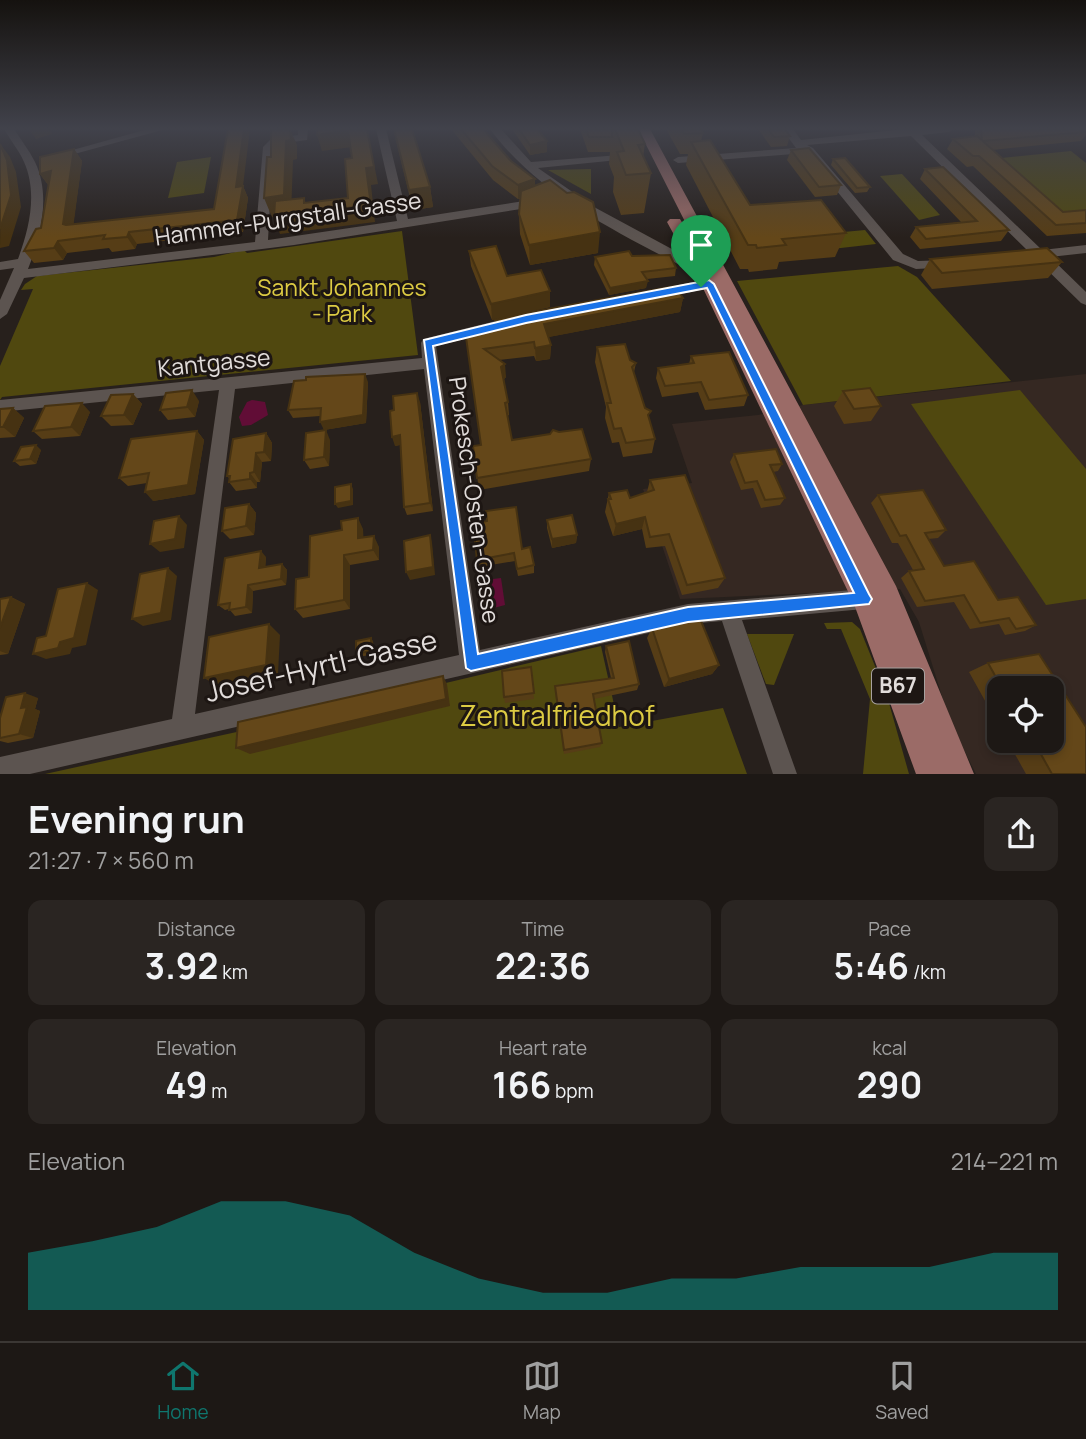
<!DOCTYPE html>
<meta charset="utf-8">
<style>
:root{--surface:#1d1815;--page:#2a2522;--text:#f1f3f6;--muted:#a0a0a0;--line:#3b3734;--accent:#0f766e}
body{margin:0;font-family:Manrope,sans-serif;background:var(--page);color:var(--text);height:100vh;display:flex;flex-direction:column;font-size:26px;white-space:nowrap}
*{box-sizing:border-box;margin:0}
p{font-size:23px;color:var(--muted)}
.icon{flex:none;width:38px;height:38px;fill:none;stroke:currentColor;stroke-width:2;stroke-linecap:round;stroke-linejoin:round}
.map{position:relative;height:774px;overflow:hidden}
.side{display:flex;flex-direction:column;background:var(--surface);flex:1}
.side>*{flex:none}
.fabs{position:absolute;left:987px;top:676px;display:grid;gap:14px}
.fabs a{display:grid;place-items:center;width:77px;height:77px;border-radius:14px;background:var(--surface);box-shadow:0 4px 10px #0003,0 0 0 2px var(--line);font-size:35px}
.pin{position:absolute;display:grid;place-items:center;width:60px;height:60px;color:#fff;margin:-72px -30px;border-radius:50% 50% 50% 0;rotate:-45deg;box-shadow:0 0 7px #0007}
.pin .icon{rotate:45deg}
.round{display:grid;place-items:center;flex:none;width:74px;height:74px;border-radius:14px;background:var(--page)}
.summary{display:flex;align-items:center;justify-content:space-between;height:119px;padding:0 28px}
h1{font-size:38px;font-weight:700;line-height:52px}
.metrics{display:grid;grid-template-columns:repeat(3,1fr);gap:10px;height:119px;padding:7px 28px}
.metrics div{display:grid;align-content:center;border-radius:14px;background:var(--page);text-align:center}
.metrics b{font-size:35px;font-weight:700}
.metrics small{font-size:19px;font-weight:400}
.metrics p{font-size:19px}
.chart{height:196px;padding:14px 28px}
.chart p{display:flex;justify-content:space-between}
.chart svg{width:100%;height:126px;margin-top:7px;fill:var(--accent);opacity:.7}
.menu{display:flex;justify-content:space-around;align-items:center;height:98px;border-top:2px solid var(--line);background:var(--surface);font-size:19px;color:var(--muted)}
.menu a{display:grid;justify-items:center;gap:4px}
.menu .on{color:var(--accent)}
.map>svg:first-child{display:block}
.built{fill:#352822;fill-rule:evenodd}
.green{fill:#50480f}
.water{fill:#610d36}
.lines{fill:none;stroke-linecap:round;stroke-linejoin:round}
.minor{fill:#5c5450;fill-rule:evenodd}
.major{fill:#9b6b67;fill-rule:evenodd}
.wall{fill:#563d16}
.shaded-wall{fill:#463212}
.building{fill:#644719;stroke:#463212;stroke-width:2}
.route{fill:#1a73e8;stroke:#fff;stroke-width:2;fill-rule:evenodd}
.labels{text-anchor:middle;stroke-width:6;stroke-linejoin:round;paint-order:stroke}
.shield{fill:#1d1613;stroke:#a7a19f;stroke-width:2}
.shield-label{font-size:21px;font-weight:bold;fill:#e2dddb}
.street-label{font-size:23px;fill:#e2dddb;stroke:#1d1613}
.park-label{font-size:23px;fill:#ddcb43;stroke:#1d1613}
.near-street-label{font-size:28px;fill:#e2dddb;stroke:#1d1613}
.near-park-label{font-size:28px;fill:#ddcb43;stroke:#1d1613}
</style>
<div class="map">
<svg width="1086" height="774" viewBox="0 0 1086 774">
<rect width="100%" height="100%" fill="#27201c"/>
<path class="built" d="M1086,374V774H976L950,722L919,622L900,589L680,599L643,489L692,483L672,424L758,415L803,405ZM999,688H1052V740H999Z"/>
<g class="green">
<path d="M1071,151L1086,163V210L1054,213L992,159Z"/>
<path d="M211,157L204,193L168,198L177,162Z"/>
<path d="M591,169V194L548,170Z"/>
<path d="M902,174L940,215L919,220L880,176Z"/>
<path d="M865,230L876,244L832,249L822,234Z"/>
<path d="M402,231L418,355L2,397L0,400V366L33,289L21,290L25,284L37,276L214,257L244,250L247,253Z"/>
<path d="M898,266L917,277L1011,381L803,405L737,281Z"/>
<path d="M1020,390L1086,469V599L1046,605L911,404Z"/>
<path d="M852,622L860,629L887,696L909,774H863L870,699L841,629H827L824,623Z"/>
<path d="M747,634H794L774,685L766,684Z"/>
<path d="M601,646L619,727L723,708L747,774H45L273,724Z"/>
</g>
<g class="water">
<path d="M252,400L265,402L268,415L251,425L242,426L239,417L247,402Z"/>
<path d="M501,578L505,605L490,609L485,580Z"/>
</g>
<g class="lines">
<g class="minor">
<path d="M4,129H14C21,140 29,150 35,162C51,195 41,236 28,269L255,242L263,147L271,139L298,135V129H308L307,140L278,144L273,148L268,240L397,221L376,129H386L408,219L524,201L538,195L544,199L527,208L294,245L24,278L7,314L0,319V300L14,268L0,270V262L18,259C29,229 38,193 24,162C19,150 10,140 4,129Z"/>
<path d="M148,129H166L56,159L51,156Z"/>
<path d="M490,129H501L531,162L632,154L633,156L628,159L538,168L594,207L707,268V274H697C623,235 540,197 490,129Z"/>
<path d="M782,129H793L801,140L905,129H954L949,132L922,135L1042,250L1086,245V253L1050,257L1086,292V305L1081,303L1036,259L1028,258L1027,255L1029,252L911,136L807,145L813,148L903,254L918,261L948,260L955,264L953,267L916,269L893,260L806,153L678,163L673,160L678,157L796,148Z"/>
<path d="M709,279L716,284L714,287L658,299L651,294L658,289Z"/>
<path d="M516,316L523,321L521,325L436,346L480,650L688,604L864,589L871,592L874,599L871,606L864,609L742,620L797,774H773L722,621L688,624L30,774H0V757L172,719L219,390L0,412V400L422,358L421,343L423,339ZM424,369L459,655L195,714L235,389Z"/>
</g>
<path class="major" d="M638,129H650L896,586L974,774H916L854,604L701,284L667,222L670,219H680L707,265Z"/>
</g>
<g class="wall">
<path d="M451,129H483L511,161L535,179V186L598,253L530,265L520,234L519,214L520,199H518L493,180Z"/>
<path d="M512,129H537L547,141V152L530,155Z"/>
<path d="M580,129H638L645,144L643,157L651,173L644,213L621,215L613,192L614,177L609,164L610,152H588Z"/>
<path d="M666,129H701L703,133L701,141L750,205L846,233L835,257L779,262L777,269L749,272L748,269H740L686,165L688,154H680Z"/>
<path d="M758,129H785L790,136L787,146L771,147Z"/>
<path d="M975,129H1086V135L1081,141L992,150L1063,212L1086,210V233L1047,236L973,166L967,167L947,149L953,139L975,137Z"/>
<path d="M394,132L430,187L433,207L413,210Z"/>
<path d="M74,149L82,161L73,225L214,209L243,186L248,198L243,232L137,244L135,249L112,252L109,248L67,253L63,260L34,263L24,251L41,228L49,186L40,174Z"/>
<path d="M791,150L841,185L837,195L815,197L787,160Z"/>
<path d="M833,159L870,187L867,192L855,193L831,165Z"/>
<path d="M925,169L1009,230L1001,241L920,249L910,237L916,227L961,222L920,179Z"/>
<path d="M469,251L507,276L550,291V307L492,320L471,266Z"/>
<path d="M632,256L676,268L675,276L647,279L646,288L609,295L594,265L595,257Z"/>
<path d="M930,259L1062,262L1048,278L932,289L921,275Z"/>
<path d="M683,298L680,312L548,337L551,345L550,359L536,361L534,356L499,360L506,377L504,379L508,402L509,415L507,416L512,440L591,459L589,471L479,490L473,446L481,445L465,330L496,326L495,320Z"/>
<path d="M597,347L636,363L634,372L655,439L652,453L623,457L619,442L612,443L605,418L606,407L595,362Z"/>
<path d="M691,356L748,395L744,406L705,410L698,392L662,397L656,378L658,368L689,364Z"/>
<path d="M368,382L366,423L324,430L320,416L293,418L288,410Z"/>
<path d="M843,391L881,406L871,421L844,424L834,406Z"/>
<path d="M133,394L142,404L133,425L111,426L101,416Z"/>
<path d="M199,401L195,417L168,420L160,410Z"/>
<path d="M420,402L433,511L407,515L404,507L400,445L395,446Z"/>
<path d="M13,408L24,418L15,437L0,438V409Z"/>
<path d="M90,412L80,436L42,439L33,431Z"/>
<path d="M197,431L204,440L195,494L153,501L147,483L128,486L119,478Z"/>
<path d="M266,433L272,443L271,461L262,462L260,482H257V488L236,491L229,482L230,479L227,476Z"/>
<path d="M330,440L329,466L310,469L304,460Z"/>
<path d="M41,450L36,464L20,466L14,461Z"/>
<path d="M734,454L782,464L778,471L773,472L785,498L780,505L761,508L753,488L741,490L730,462Z"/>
<path d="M650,480L725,578L718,588L682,595L665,546L646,548L642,529L613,536L605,512L609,493L630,498L647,492Z"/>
<path d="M878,495L946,530L938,538L928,539L944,566L1036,625L1025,631L1005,635L999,624L970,629L954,602L917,607L901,578L909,571L913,570L898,543H892L871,503Z"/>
<path d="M249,504L256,513L254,535L230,539L222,531Z"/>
<path d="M547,520L577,535L576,543L552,548L547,528Z"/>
<path d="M363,529V537L379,547V560L350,565V609L303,618L295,609L309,577Z"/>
<path d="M522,549L534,565V573L518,576L515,561L479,567L477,560Z"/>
<path d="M266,557L265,567L282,564L287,570L286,585L253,591L252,613L235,616L229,609L225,610L218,605Z"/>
<path d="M11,597L25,604L8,654L0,655V599Z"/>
<path d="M652,628L719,665L712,674L664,687L647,638Z"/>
<path d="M373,641L374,654L359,657L356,654Z"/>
<path d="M606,646L639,684L637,690L594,699L602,743L600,747L564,754L555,692V686L611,678L605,652Z"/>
<path d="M1039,654L1086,727V774H1026L1007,740H1052V688H999V726L969,672L988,663Z"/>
<path d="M531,667L534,699L505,703L504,697Z"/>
<path d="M38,698L35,709L40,711L33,738L8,743L0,741V718Z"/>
</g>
<g class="shaded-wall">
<path d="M29,129H49L52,134L36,139Z"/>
<path d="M244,129H250L243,186L248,198L243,232L237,220L236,187Z"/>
<path d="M290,129L297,145V159L293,160L291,215L272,217L264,198Z"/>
<path d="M367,129L378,184L371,185L375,222L280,234L274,217L304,203V198L309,213L371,205L366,168Z"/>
<path d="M348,130L352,147L322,151L317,135Z"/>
<path d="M547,141V152L530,155V145Z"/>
<path d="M1,145L10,157L16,172L21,207L9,246L0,248Z"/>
<path d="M74,149L82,161L72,236L63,224Z"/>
<path d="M51,171L49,186L40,174Z"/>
<path d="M535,179V193L518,199V185Z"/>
<path d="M430,187L433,207L413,210L409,190Z"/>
<path d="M129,232L137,244L135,249L127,237Z"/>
<path d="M600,232L598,253L530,265L529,245Z"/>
<path d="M58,241L67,253L63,260L54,248Z"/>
<path d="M648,281L646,288L609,295L610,288Z"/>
<path d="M550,291V307L492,320L491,304Z"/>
<path d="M683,298L680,312L544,338V324Z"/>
<path d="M551,345L550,359L536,361L535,348Z"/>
<path d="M505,364L506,377L502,381L501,367Z"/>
<path d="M365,374L368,382L366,423L324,430L320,422Z"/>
<path d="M192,390L199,401L195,417L187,407Z"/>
<path d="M417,393L420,402L433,511L430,503Z"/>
<path d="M133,394L142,404L133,425L124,415Z"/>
<path d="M82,403L90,412L80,436L71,427Z"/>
<path d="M13,408L24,418L15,437L3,427Z"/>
<path d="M326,430L330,440L329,466L324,457Z"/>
<path d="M197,431L204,440L195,494L153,501L145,492Z"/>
<path d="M266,433L272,443L271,461L264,452Z"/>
<path d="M400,435L403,444L395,446L392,437Z"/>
<path d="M36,445L41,450L36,464L30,459Z"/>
<path d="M256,453L262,462L260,482L254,472Z"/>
<path d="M250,473L257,482V488L250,479Z"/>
<path d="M351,484L353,489V505L338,508L335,504Z"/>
<path d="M249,504L256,513L254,535L246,526Z"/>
<path d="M179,516L187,525L184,548L160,552L150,544Z"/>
<path d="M645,517L642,529L613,536L616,524Z"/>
<path d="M358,518L363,529L364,548L358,538Z"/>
<path d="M430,535L432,543L435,575L410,580L406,572Z"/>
<path d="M577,535L576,543L552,548V539Z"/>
<path d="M374,536L379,547V560L373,550Z"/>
<path d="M261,551L266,557L265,574L259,568Z"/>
<path d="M344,555L350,565V609L344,600Z"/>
<path d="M282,564L287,570L286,585L281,579Z"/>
<path d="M168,568L177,576L171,620L143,626L132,619Z"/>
<path d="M87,583L98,590L86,645L72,648L70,654L46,659L33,654L60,642Z"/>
<path d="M248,585L253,591L252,613L246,607Z"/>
<path d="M11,597L25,604L8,654L0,651V628Z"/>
<path d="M269,624L280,635L278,673L218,686L204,678Z"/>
<path d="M371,638L373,641L374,654L371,651Z"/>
<path d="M719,665L712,674L664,687L669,679Z"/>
<path d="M443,676L447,684L450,706L250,754L236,748Z"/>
<path d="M25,693L38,698L35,709L40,711L33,738L19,734L21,708Z"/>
</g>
<g class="building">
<path d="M228,129H244L236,187L243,186L237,220L129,232L127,237L103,239L105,235L58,241L54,248L24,251L36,229L41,228L51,171L40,174V157L74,149L63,224L66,225L214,209Z"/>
<path d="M271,129H290L291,140L286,141L284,195L264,198L267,157H271Z"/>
<path d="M317,129H367L374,167L366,168L371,205L274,217L275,201L304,198V203L348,198L345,159L352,158L348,130L317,135Z"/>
<path d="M394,129H412L430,187L409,190Z"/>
<path d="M461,129H483L511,161L535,179L518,185L492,166Z"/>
<path d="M519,129H537L547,141L530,145Z"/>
<path d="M586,129H612V137H589Z"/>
<path d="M615,129H638L645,144L638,145L651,173L626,175L617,152L624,151Z"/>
<path d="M681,129H701L703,133L684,134Z"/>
<path d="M768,129H785L790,136L774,137Z"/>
<path d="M981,129H1085L1086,132L982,141Z"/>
<path d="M977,136L1063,212L1086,210V223L1056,225L979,156H973L953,139Z"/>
<path d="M710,140L750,205L821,200L846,233L782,239L786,245L757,248L756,245H748L691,142Z"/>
<path d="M0,144L7,160L11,195L0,229Z"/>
<path d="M809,148L841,185L819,187L791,150Z"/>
<path d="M845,158L870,187L857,188L833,159Z"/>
<path d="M943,167L1009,230L926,239L916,227L977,221L925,169Z"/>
<path d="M550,180L567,193L574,192L593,202L600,232L529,245L519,214L521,191Z"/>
<path d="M496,246L507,276L541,270L550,291L491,304L469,251Z"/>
<path d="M1047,248L1062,262L942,273L930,259Z"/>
<path d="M629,251L632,256L670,255L676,268L642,272L648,281L610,288L595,257Z"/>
<path d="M675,286L683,298L544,324L551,345L535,348L534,342L484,349L505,364L501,367L508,402L505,403L512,440L550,434L553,430L559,432L582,429L591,459L477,478L473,446L481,445L465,330L497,326L495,320L526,313Z"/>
<path d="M625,344L630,360L636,363L632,367L645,408L651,411L648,415L655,439L626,443L621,428L614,429L607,403H611L597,347Z"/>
<path d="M729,352L748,395L709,400L701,382L665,386L658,368L694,363L691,356Z"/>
<path d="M365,374L363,415L320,422L321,408L288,410L294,381L306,380V377Z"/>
<path d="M870,388L881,406L854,409L843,391Z"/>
<path d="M192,390L187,407L160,410L166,393Z"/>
<path d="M417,393L430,503L404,507L400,435L392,437L390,411L394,410L393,396Z"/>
<path d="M133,394L124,415L101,416L111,395Z"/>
<path d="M82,403L71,427L33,431L45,406Z"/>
<path d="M13,408L3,427H0V409Z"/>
<path d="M326,430L324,457L304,460L306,433Z"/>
<path d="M197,431L188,485L145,492L149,473L119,478L131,439Z"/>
<path d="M266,433L264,452L256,453L254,472L250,473V479L229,482L230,476H227L233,439Z"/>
<path d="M36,445L30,459L14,461L21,447Z"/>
<path d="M776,449L782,464L770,465L785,498L765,500L757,481L745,483L734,454Z"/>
<path d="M685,475L725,578L687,585L669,534L650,537L645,517L616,524L608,499H611L609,493L627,490L630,498L654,490L650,480Z"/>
<path d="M351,484V501L335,504V487Z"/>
<path d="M923,490L946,530L925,533L944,566L974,561L998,600L1018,597L1036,625L1016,629L1009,618L980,623L964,595L925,601L909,571L924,569L906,535L900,536L878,495Z"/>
<path d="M249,504L246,526L222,531L225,508Z"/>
<path d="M516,507L522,549L530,547L534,565L517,569L514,553L477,560L473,524L487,521L486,511Z"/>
<path d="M572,515L577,535L552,539L547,520Z"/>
<path d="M179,516L175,539L150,544L154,521Z"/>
<path d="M358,518V538L374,536L373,550L344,555V600L295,609L296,579L309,577L310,536L342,530L341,521Z"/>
<path d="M430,535L433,567L406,572L404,541Z"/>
<path d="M261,551L259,568L282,564L281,579L248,585L246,607L229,610L230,603L218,605L225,558Z"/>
<path d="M168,568L161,613L132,619L140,574Z"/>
<path d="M87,583L74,638L60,642L58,648L33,654L37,638L46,636L58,589Z"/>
<path d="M11,597L0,628V599Z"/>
<path d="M699,616L719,665L669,679L652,628Z"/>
<path d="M269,624L266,665L204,678L209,637Z"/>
<path d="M371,638V651L356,654V641Z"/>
<path d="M629,641L639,684L593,694L602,743L564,750L555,686L614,678L606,646Z"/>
<path d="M1039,654L1086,727V774H1052L1033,740H1052V688H1002L988,663Z"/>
<path d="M531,667L534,693L504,697L502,671Z"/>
<path d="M443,676L446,699L236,748L238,722Z"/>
<path d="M25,693L21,708L27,707L19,734L0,738V718L6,697Z"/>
</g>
<linearGradient id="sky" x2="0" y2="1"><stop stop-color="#15120f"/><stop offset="0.54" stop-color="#41424b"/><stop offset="1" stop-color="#41424b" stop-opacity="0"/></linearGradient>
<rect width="1086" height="238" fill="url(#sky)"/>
<path class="route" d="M709,280L714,284L869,594L872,599L869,604L688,622L471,671L466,668L424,340L526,315ZM707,288L854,593L688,607L478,654L433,346L526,323Z"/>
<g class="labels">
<rect class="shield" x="872" y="668.5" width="52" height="35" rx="5"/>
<g class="shield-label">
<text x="898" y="693">B67</text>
</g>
<g class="street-label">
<text transform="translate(288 219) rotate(-8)" y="8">Hammer-Purgstall-Gasse</text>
<text transform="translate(214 363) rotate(-6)" y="8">Kantgasse</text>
<text transform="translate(474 500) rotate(82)" y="8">Prokesch-Osten-Gasse</text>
</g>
<g class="park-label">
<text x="342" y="296">Sankt Johannes<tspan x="342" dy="26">- Park</tspan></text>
</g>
<g class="near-street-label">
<text transform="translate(321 666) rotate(-13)" y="10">Josef-Hyrtl-Gasse</text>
</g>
<g class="near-park-label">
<text x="557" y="726">Zentralfriedhof</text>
</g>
</g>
</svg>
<div class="fabs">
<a><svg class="icon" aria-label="locate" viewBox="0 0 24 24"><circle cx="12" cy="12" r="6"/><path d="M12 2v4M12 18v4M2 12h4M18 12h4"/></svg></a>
</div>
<div class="pin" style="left:701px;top:287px;background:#1e9e55"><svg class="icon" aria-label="arrive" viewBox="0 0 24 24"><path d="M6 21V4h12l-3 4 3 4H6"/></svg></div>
</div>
<section class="side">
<div class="summary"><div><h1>Evening run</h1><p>21:27 · 7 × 560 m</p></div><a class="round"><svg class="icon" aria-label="share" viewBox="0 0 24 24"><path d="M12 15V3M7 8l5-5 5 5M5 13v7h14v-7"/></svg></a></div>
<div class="metrics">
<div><p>Distance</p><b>3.92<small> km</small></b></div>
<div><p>Time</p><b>22:36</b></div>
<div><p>Pace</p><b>5:46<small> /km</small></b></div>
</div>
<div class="metrics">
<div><p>Elevation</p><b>49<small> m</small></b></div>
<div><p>Heart rate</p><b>166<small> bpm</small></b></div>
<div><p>kcal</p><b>290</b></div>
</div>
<div class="chart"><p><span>Elevation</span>214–221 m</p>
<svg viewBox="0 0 160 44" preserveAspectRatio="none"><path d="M0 44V24L10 20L20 15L30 6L40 6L50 11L60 24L70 33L80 38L90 38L100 33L110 33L120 29L130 29L140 29L150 24L160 24V44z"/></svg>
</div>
</section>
<nav class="menu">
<a class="on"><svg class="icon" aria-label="home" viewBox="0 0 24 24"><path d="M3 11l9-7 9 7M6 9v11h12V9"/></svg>Home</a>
<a><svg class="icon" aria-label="map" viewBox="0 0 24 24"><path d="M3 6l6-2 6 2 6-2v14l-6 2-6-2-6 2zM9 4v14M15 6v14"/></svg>Map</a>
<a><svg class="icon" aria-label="saved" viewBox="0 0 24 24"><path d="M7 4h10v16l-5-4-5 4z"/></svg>Saved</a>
</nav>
